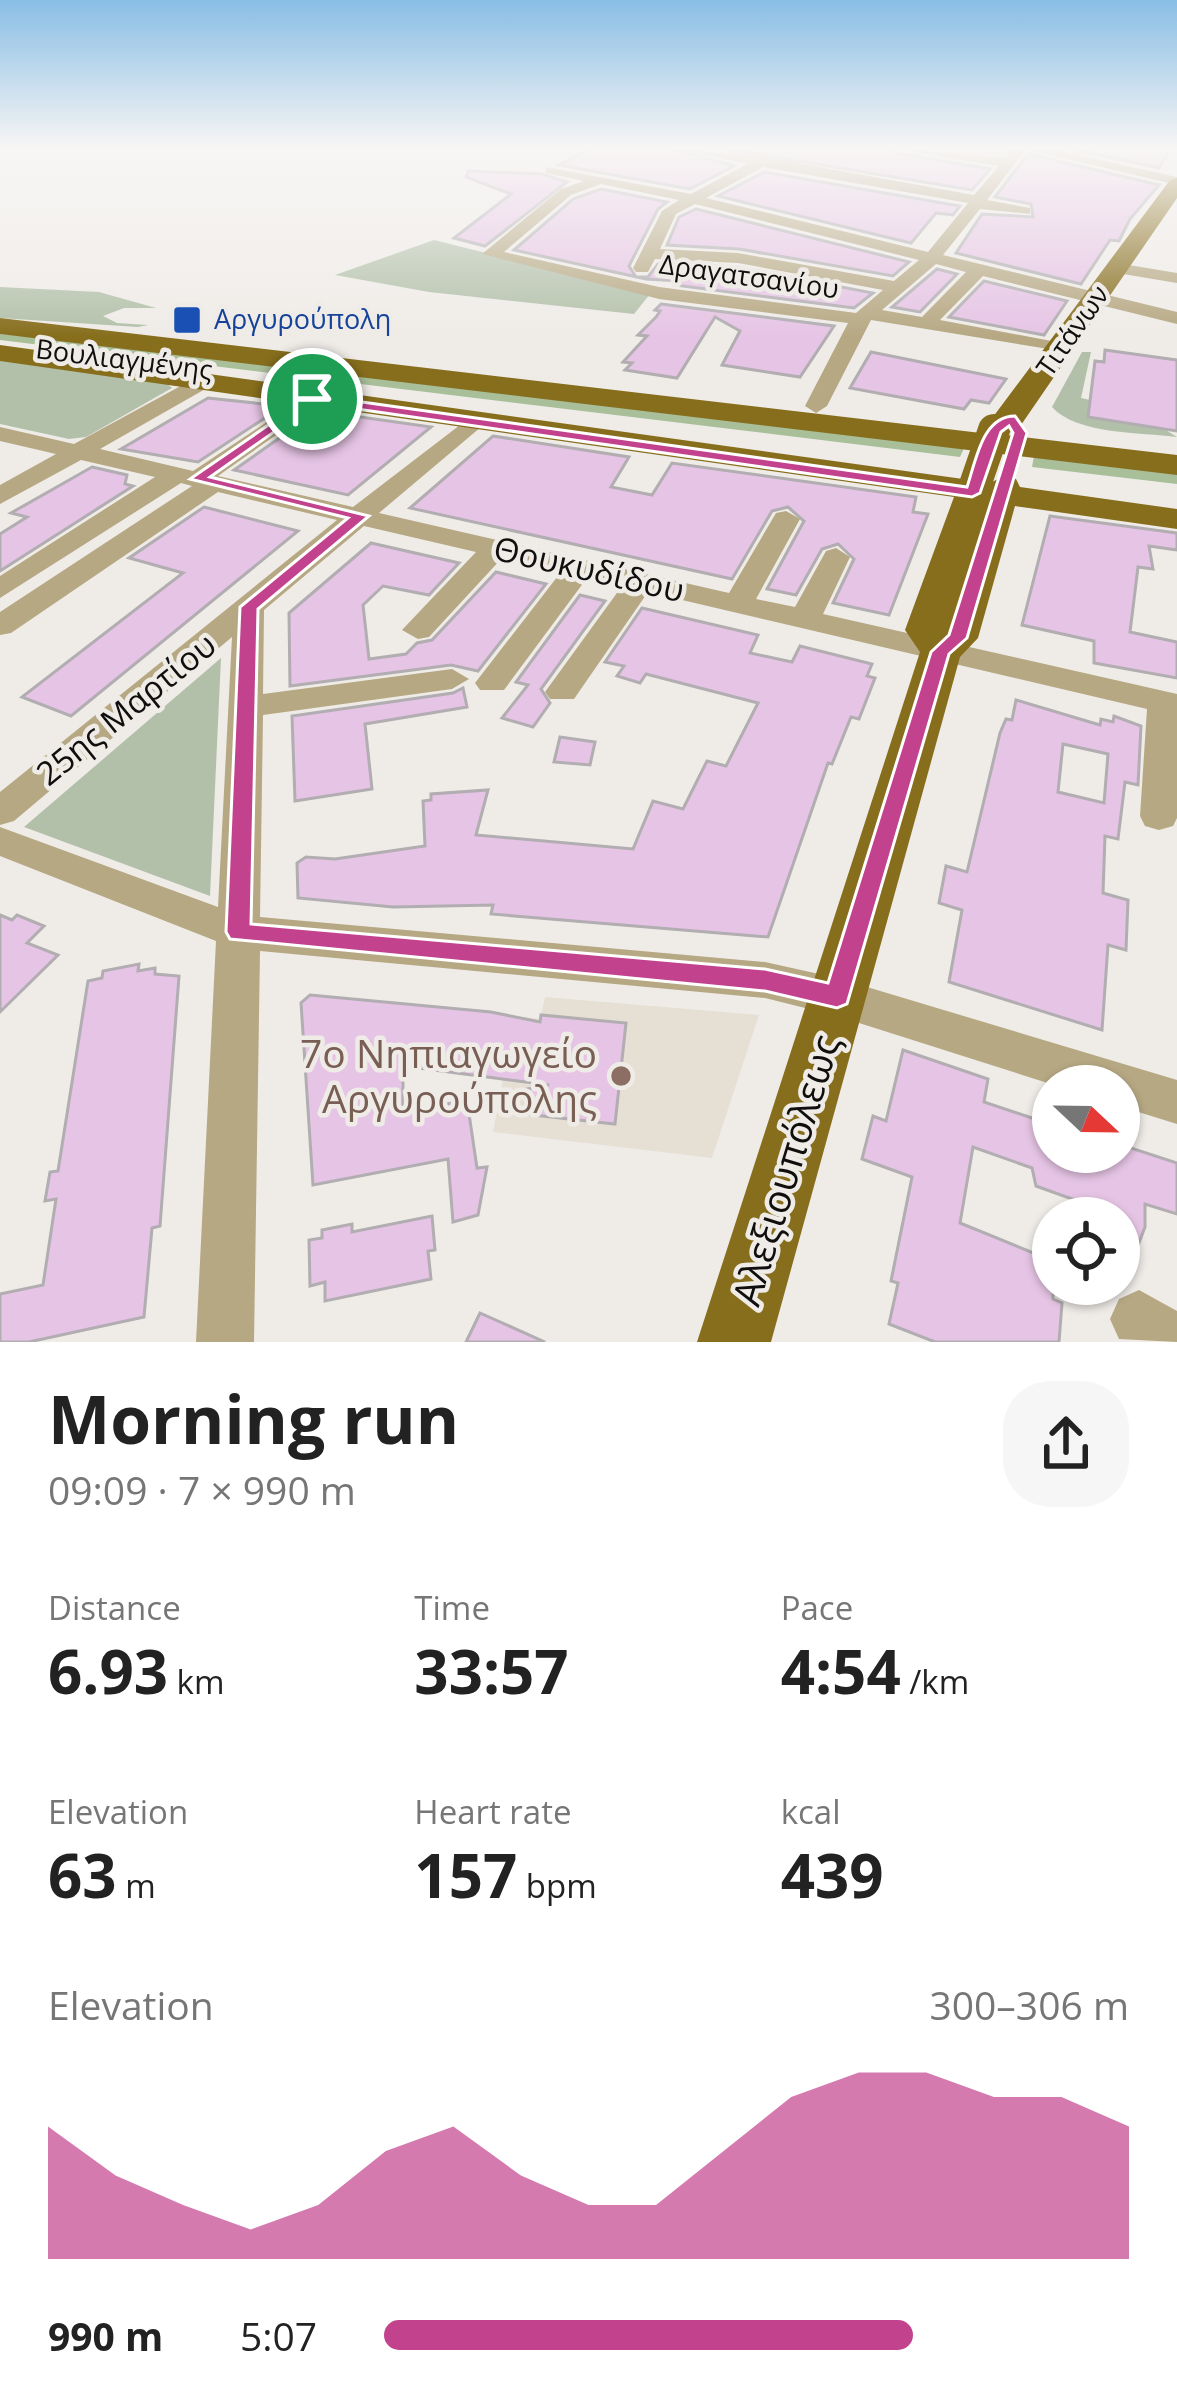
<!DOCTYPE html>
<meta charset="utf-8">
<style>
:root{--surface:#fff;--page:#f6f6f6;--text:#222;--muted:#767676;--accent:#c2428e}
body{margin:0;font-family:"Open Sans",sans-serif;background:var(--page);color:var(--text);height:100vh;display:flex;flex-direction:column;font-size:45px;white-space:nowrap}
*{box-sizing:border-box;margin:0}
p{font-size:39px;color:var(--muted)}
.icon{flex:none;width:66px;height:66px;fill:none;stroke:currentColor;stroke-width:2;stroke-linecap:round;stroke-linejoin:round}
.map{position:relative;height:1342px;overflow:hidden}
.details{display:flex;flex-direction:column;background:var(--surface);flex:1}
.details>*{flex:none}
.needle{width:78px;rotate:112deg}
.tools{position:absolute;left:1032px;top:1065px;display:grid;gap:24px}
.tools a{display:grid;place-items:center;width:108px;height:108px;border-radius:50%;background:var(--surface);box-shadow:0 3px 9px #0004;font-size:60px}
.pin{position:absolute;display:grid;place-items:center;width:102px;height:102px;color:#fff;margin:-51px;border:6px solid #fff;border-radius:50%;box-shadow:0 3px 12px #0007}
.round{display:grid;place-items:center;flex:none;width:126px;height:126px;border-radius:48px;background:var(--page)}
.headline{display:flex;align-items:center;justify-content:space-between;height:204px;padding:0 48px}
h1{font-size:66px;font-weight:700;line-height:90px}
.figures{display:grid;grid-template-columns:repeat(3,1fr);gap:18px;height:204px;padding:12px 48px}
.figures div{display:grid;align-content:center}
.figures b{font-size:60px;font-weight:700}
.figures small{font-size:33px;font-weight:400}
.figures p{font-size:33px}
.chart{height:336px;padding:24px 48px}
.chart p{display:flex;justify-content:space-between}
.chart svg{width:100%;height:216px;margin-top:12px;fill:var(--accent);opacity:.7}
ul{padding:0 48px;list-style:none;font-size:39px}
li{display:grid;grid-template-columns:192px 144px 1fr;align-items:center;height:90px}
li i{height:30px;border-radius:15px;background:var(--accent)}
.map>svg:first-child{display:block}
.built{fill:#e6dfd4}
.green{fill:#b2c0a9}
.forest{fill:#a8bf9a}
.building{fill:#e6c4e5;stroke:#b1adb1;stroke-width:3;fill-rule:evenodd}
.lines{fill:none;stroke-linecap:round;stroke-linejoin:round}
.minor{fill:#b6a883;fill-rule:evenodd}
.major{fill:#876e1d;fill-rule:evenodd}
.major-bridge{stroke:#876e1d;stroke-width:32}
.route{fill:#c2428e;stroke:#fff;stroke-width:3;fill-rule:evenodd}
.transit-dot{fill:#1a4fb4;stroke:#efece8;stroke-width:4.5}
.education-dot{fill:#8d6e63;stroke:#efece8;stroke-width:4.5}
.labels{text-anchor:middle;stroke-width:9;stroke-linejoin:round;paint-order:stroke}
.far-street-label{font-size:27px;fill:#100f0e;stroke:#efece8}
.far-transit-label{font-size:27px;fill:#164399;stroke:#efece8;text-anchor:start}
.street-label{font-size:33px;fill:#100f0e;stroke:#efece8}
.near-education-label{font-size:39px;fill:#785e54;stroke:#efece8;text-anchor:end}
.near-street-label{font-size:39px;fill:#100f0e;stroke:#efece8}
</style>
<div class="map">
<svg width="1177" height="1342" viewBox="0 0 1177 1342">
<rect width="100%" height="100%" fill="#efece8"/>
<path class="built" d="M545,997L759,1015L712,1158L493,1132L515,1016L540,1019Z"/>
<g class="green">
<path d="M434,240L650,294L634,314L429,292L335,275Z"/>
<path d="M0,287L99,292L156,308H124L103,316L117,323L148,325L138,327L0,318Z"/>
<path d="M1082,352H1091L1081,398L1090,400L1088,417L1164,429L1177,437C1141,432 1077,435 1052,407Z"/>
<path d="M0,359L166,383L172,388L86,437L69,439L0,424Z"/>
<path d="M221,658L210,896L24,827Z"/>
</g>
<g class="forest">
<path d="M0,334L45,337L964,448L960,457L0,340Z"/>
<path d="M1034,456L1177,473V484L1032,467Z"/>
</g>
<g class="building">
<path d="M589,149H672L734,166L690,189L559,165Z"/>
<path d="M725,149H892L895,153L990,169L972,190Z"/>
<path d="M1072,149H1170L1159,168Z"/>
<path d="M1028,154L1159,185L1130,219L1119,241L1110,240L1081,284L956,253L982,214L1033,217L1031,204L995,197Z"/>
<path d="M468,171L542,174L567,182L485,246L454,238L511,194L466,177Z"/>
<path d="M764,172L960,206L953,215L936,213L911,243L718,196Z"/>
<path d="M601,189L667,202L658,209L629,266L636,277H648L658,264L737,267L873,293L854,308L675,285L680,281L646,279L514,250L573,199Z"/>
<path d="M696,209L909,262L893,276L739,249L667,245L679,217Z"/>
<path d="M937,269L957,274L920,312L892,307Z"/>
<path d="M984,281L1067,301L1044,335L949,317Z"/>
<path d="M661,304L834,326L800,377L722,365L740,331L715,317L677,378L625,370L632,363L623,362L647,336L638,335L656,317L660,311L655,310Z"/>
<path d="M1105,350L1177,360V431L1088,417L1095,361L1104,362Z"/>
<path d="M871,352L1006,379L989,403L971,400L964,409L850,388Z"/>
<path d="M208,398L283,406L198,462L121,449Z"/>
<path d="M318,411L431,427L348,495L234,470Z"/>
<path d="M493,436L629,457L611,487L652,495L672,463L916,497L913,512L928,514L889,615L833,603L854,559L838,544L822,549L796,595L767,589L804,521L788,507L772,511L732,579L410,508Z"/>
<path d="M92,467L127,475L125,484L133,486L0,571V534L27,517L11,513Z"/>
<path d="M204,507L298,531L71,716L22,697L183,573L129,558Z"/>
<path d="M1050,516L1177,533V550L1149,546L1153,569L1138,567L1130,632L1177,642V678L1094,663V641L1022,625Z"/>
<path d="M371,543L459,563L429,595L383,586L363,605L369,659L406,654L417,643L432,640L496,572L546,584L478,671L451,665L290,686L289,613Z"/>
<path d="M580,595L605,601L541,689L550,703L533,727L502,718L528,685L516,682Z"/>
<path d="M642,608L758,635L750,653L792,662L800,646L872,664L867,676L875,678L859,719L851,717L832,764L828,763L768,937L491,914L493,905L393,907L298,898L297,863L306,857L335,859L425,846L423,801L431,800V794L488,790L476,835L633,849L653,801L683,809L707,761L726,766L758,703L646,674L640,683L617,676L624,666L605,662Z"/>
<path d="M463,688L467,707L365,724L372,789L295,801L292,716L453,693Z"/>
<path d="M1016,700L1100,725L1101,719L1113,722L1114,716L1141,726L1138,785L1125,782L1118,839L1105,836L1103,893L1128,900L1126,950L1108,945L1102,1030L949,982L962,910L939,903L946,866L967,872L1000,733L1006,719L1012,720ZM1063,744L1108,754L1104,803L1058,792Z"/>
<path d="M560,737L595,742L590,765L554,762Z"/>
<path d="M0,915L12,920L17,915L44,926L27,943L58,955L0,1012Z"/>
<path d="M139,964L138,971L155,968V974L179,976L160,1226L152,1228L144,1317L29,1342H0V1294L43,1285L56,1199L45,1201L50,1172L58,1171L88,981L102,978L103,971Z"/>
<path d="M310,995L491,1012L540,1022L541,1015L626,1023L615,1124L523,1114L527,1089L549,1085L403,1066V1112L467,1100L477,1168L487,1167L478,1215L453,1222L448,1159L313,1185L301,1003Z"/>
<path d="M903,1050L988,1079L984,1102L1053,1125V1152H1119V1144L1177,1163V1214L1145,1204V1227L1137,1248L1119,1242V1218H1089V1205L1036,1186L1032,1168L973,1147L960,1223L1053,1261V1299L1062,1303L1059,1342H935L889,1324L898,1283L891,1281L912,1177L862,1159L873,1116L886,1121Z"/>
<path d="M432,1216L435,1250L428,1251L431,1279L325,1301V1282L310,1286L309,1240L322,1238V1230L352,1224V1232Z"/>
<path d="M480,1313L545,1342H466Z"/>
</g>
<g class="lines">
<g class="minor">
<path d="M676,149L764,157L974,195L999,166L896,149L1005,158L1013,149H1051L1177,177V185L1026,149L987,200L1030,208V214L980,209L943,255L1177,312V324L983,276L940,320L1067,344V352L871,320L827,406L816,413L805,406L848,323L659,299L482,254L561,189L584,181L546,173V167L691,194L747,164ZM763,167L968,203L928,252L706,198ZM601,184L679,200L662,211L633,268L636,272H648L655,259L738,263L883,290L856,313L659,287L504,252L571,195ZM695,204L919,260L894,281L738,253L660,249L676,214ZM936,264L966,272L922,317L882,310Z"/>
<path d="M1117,263L1177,273V283L1111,272V264Z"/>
<path d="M199,376L207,378V388L100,449L193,471L312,392L323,399L320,404L218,476L353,507L473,415L481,417V427L379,513L729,593L776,513L786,511L800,519L756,599L795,607L826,551L836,548L850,557L823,614L1177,694V818L1173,826L1159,830L1145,826L1140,816L1147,709L648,592L574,699H550L545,692L622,586L587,578L504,690H480L475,683L561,572L502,558L429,637L418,639L402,630L476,552L364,526L264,610L263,694L452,669L469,679L452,689L263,715L260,917L765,962L837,978L1177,1080V1124L1119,1106V1086H1057L837,1016L765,998L260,951L254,1342H196L216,941L0,856V827L218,907L232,637L14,821L0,825V792L337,520L218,492L11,633L0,635V612L192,486L181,483L0,598V576L155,477L81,460L0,504V485L56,454L0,441V427L74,444Z"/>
<path d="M1139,1290L1177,1311V1342L1119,1339L1110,1319L1119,1299Z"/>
</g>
<g class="major">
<path d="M1177,178V198L1021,425L1006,435L1177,455V475L0,334V318L981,433L1170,180Z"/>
<path d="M0,345L963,479L975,475L990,483L1004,476L1016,479L1020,487L1177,509V529L1015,506L978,638L960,657L771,1342H697L920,652L905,630L954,497L0,361Z"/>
</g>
<path class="major-bridge" d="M975,485L994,430"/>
</g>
<linearGradient id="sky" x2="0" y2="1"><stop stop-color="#89bee5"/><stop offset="0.44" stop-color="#f8f6f5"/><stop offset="1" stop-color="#f8f6f5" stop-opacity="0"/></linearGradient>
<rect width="1177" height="337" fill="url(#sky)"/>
<path class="route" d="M312,395L967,487C976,461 982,416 1015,416L1027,433L967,638L949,654L847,1004L837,1008L765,991L230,939L226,932L240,607L348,518L190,479ZM315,403L972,497L980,493L1001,432L1009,426L1013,433L949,635L931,652L828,983L765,969L251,924L258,609L369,516L210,477Z"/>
<rect class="transit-dot" x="172" y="305" width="30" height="30" rx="6"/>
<circle class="education-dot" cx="621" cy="1076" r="12"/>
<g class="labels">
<g class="far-street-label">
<text transform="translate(749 277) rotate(8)" y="9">Δραγατσανίου</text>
<text transform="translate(1073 331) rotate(-55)" y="9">Τιτάνων</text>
<text transform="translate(124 360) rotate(7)" y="9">Βουλιαγμένης</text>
</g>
<g class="far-transit-label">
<text x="214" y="329">Αργυρούπολη</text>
</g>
<g class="street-label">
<text transform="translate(589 569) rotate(13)" y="12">Θουκυδίδου</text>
<text transform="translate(126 709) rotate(-39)" y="12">25ης Μαρτίου</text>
</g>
<g class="near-education-label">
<text x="597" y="1068">7ο Νηπιαγωγείο<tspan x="597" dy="45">Αργυρούπολης</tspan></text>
</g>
<g class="near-street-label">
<text transform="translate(786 1170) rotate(-73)" y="14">Αλεξιουπόλεως</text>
</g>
</g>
</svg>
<div class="tools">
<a><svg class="needle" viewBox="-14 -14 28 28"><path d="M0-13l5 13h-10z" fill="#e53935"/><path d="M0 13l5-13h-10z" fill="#767676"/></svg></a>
<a><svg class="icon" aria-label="locate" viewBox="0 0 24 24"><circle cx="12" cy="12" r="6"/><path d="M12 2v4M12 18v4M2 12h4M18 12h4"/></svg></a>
</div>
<div class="pin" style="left:312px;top:399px;background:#1e9e55"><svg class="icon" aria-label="arrive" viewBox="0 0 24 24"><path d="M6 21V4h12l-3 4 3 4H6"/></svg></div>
</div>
<section class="details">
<div class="headline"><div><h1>Morning run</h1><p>09:09 · 7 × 990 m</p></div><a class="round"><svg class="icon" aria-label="share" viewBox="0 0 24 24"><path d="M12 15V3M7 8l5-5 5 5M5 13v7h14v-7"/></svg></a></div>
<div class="figures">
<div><p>Distance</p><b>6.93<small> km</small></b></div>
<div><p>Time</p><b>33:57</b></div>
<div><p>Pace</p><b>4:54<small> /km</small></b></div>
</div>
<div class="figures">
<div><p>Elevation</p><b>63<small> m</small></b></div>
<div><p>Heart rate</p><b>157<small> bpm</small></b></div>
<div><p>kcal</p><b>439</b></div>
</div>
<div class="chart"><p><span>Elevation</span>300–306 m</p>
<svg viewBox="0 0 160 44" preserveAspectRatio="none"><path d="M0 44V17L10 27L20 33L30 38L40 33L50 22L60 17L70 27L80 33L90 33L100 22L110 11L120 6L130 6L140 11L150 11L160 17V44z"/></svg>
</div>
<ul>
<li><b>990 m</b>5:07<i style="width:71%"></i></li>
</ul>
</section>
